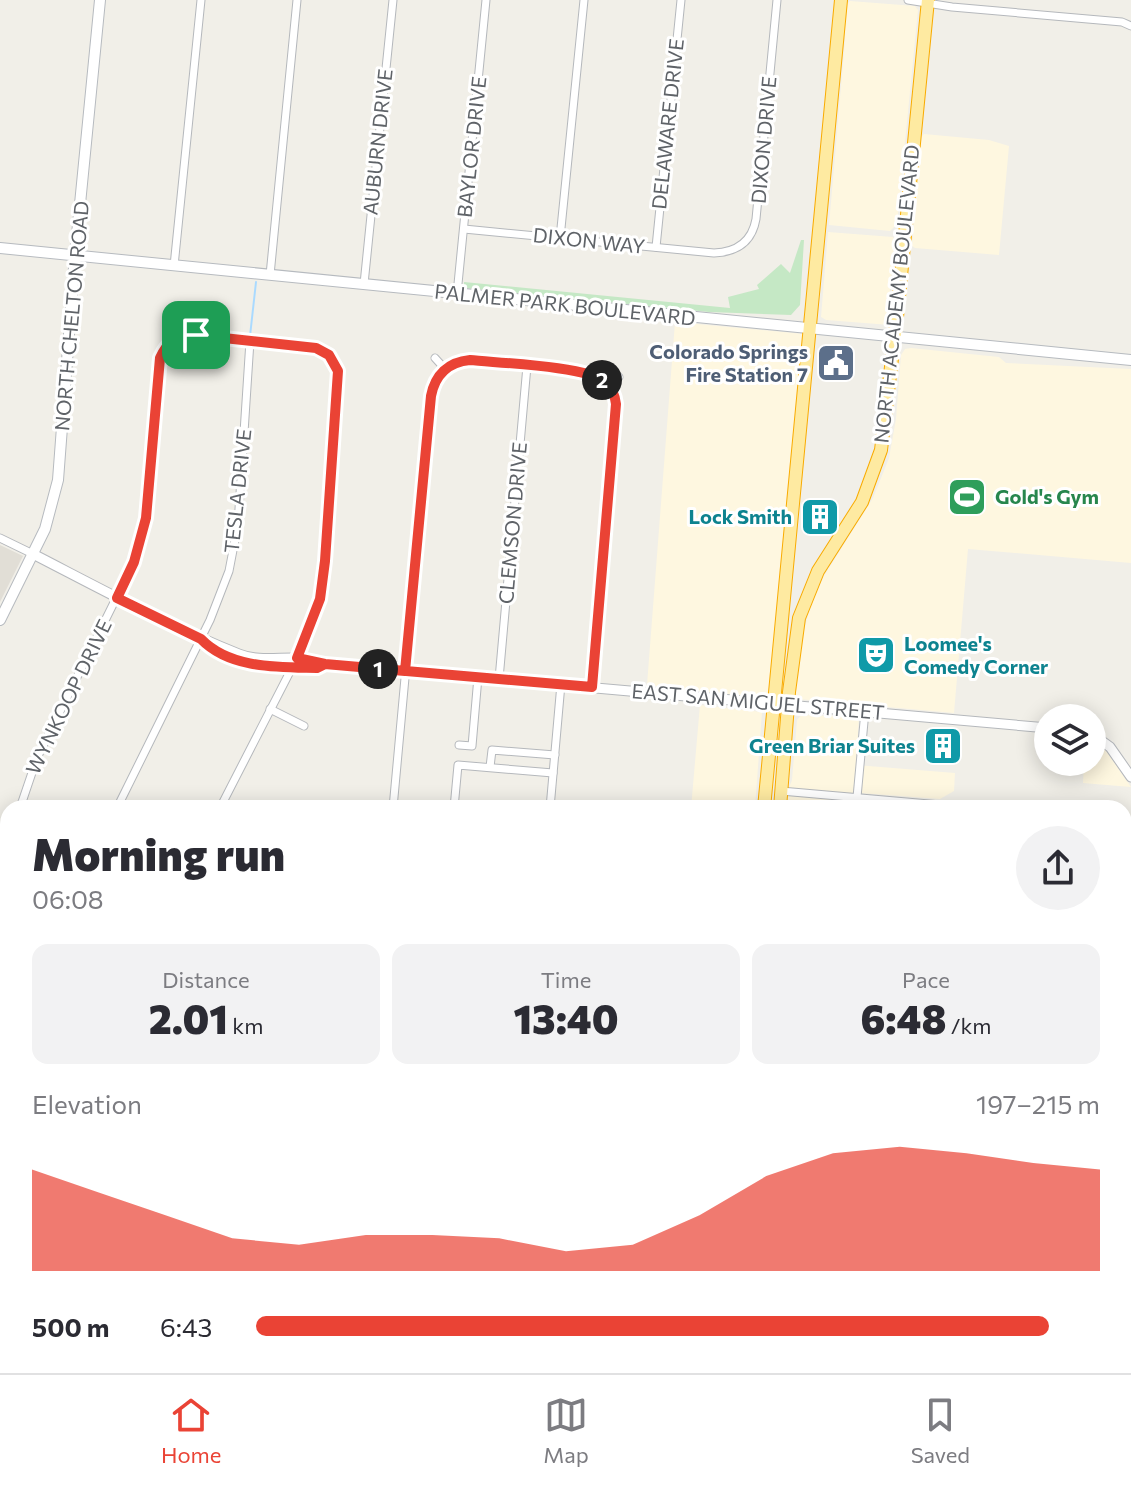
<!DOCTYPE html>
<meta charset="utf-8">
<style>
:root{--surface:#fff;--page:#f2f2f3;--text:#2b2b33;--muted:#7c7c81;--line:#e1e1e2;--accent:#ea4335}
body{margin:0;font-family:Commissioner,sans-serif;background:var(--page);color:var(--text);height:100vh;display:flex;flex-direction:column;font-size:30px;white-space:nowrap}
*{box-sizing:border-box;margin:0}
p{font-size:26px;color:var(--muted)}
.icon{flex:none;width:44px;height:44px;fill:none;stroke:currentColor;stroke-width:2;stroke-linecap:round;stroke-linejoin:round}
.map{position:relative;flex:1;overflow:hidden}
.sheet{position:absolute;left:0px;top:800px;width:1132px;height:574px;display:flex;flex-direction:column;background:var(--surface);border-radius:24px 24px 0 0;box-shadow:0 4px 20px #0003}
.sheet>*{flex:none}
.controls{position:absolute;left:1034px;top:704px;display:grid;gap:16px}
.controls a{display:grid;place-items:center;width:72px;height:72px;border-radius:50%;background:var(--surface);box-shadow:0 4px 20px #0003;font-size:40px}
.pin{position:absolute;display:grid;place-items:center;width:68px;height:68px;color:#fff;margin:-34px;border-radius:16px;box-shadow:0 4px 12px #0006}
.km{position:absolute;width:40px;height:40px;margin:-20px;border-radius:50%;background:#222;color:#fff;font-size:22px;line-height:40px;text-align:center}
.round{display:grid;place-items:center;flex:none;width:84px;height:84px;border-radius:42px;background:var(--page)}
.headline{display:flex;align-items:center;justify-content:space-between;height:136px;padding:0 32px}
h1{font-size:44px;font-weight:800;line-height:60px}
.stats{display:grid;grid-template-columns:repeat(3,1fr);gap:12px;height:136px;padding:8px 32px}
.stats div{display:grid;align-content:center;border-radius:16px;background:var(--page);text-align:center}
.stats b{font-size:40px;font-weight:800}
.stats small{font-size:22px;font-weight:400}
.stats p{font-size:22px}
.chart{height:224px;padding:16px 32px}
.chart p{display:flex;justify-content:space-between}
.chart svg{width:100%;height:144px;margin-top:8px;fill:var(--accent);opacity:.7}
ul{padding:0 32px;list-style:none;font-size:26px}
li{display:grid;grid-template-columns:128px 96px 1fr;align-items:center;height:60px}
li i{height:20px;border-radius:10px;background:var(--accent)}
.dock{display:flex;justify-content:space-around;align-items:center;height:112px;border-top:2px solid var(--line);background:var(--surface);font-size:22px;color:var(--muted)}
.dock a{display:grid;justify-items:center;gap:4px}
.dock .active{color:var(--accent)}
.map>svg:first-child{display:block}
.commercial{fill:#fef7e0}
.education{fill:#e1ded6}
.green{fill:#c5e8c5}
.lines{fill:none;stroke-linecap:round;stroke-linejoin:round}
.stream{stroke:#aadaff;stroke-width:2}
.minor-casing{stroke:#b5b8bc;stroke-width:9}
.tertiary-casing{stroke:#b5b8bc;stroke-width:11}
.secondary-casing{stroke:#b6babf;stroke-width:12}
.trunk-casing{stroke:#f9ab00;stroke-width:14}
.minor{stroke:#fff;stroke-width:7}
.tertiary{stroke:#fff;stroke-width:9}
.secondary{stroke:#fff;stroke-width:10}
.trunk{stroke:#feeaa1;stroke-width:12}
.route-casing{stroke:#fff;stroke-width:16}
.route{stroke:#ea4335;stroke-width:10}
.labels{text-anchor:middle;stroke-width:6;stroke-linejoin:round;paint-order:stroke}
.street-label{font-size:20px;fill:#5f6368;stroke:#fff}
.service-label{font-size:20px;font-weight:bold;fill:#4e5e75;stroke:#fff;text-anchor:end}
.leisure-label{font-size:20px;font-weight:bold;fill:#27864d;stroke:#fff;text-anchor:start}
.culture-label{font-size:20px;font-weight:bold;fill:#0d838f;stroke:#fff;text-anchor:end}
</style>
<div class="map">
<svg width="1131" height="1373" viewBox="0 0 1131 1373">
<rect width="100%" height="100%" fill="#f1efe8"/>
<g class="commercial">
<path d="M850,1L915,6L918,10L897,224L890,231L829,225L845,40L843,27L846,4Z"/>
<path d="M924,134L989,140L1009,146L999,255L915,248L912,246L921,137Z"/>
<path d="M828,232L893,237L895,241L888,309L890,325L826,320L821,317Z"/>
<path d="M675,322L804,334L769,699L647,685Z"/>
<path d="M911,348L999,357L1006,363L1131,369V563L968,549L954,713L798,699L795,694L801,642L812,600L824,576L873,498L889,458L896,419L901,355L905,349Z"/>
<path d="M700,705L762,712L755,808H691Z"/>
<path d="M801,715L859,717L856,765L955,773L954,791L940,799L860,793L858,808H784L785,798L792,780L797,720Z"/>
<path d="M1092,739L1107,752L1131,787L1083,783L1084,762H1092Z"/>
<path d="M0,1306L8,1307V1366H705L704,1373H0Z"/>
<path d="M739,1366H992L991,1373H738Z"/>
</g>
<path class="education" d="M0,545L23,556L0,602Z"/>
<path class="green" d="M801,240H804L800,305L791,315L709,312L466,288L464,285V282L730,308L728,297L759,289L757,285L781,264L790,273Z"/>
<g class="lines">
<path class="stream" d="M250,336L256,282"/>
<defs>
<g id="minor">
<path d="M908,0L952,7L1122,22L1131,26"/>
<path d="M464,229L714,253C737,252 752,242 756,219L777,0"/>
<path d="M560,238L584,0"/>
<path d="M656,247L681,0"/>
<path d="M174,266L201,0"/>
<path d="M270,275L297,0"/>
<path d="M364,284L393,0"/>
<path d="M457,294L486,0"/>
<path d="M435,358L445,369"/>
<path d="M609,385L619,377"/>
<path d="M0,538L33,554"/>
<path d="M499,679L527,366"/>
<path d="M270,709L304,726"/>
<path d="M459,745L472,746L478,677"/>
<path d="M490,767L492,750L555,755"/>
<path d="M781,791L952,806"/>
<path d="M20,808L37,758L134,562L142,535L149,498L160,358L171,342L190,335L316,348L333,360L338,379L320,599L297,658L220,808"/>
<path d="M117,808L210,620L229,571L238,524L250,341"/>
<path d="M393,808L431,396C436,375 448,362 470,360L584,373C606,378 616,390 617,412L592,687"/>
<path d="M454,808L458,765L553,773"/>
<path d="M550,808L561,684"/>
<path d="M856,808L865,711"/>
<path d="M0,1014L8,922"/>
<path d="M0,1313H8"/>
<path d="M0,1359L8,1360"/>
<path d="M589,1373L590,1366"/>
<path d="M1032,1373L1033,1366"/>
</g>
<g id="tertiary">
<path d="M33,554C101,589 169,626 239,654C266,665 298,651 325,664L1048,728"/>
<path d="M201,639C229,669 279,666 317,668L325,664"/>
<path d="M1092,734L1110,747L1131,777"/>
</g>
<g id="secondary">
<path d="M0,248L1131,360"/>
<path d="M0,620L45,529L58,480L75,255L100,0"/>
<path d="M0,1116L8,1117"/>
<path d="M1124,1215H1131"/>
</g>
<g id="trunk">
<path d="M764,808L841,0"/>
<path d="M780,808L789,692L799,618L818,571L862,502L881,450L897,317L928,0"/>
<path d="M709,1373L710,1366"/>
<path d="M728,1373V1366"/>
</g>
</defs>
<use href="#minor" class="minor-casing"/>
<use href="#tertiary" class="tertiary-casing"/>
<use href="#secondary" class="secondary-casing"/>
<use href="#trunk" class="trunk-casing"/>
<use href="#minor" class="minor"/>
<use href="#tertiary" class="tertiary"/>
<use href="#secondary" class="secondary"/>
<use href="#trunk" class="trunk"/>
</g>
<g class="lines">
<defs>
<path id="route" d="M196,335L316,348L329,355L338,371L325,561L320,599L297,658L325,664L592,687L616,404C615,396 612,388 606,382C587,366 498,363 470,360C448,362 435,375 431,396L405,671L325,664L317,668C278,667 230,669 201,639L117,598L134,562L146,518L160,358C167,342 179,334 196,335"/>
</defs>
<use href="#route" class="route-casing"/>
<use href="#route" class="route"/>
</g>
<defs>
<symbol id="civic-square" viewBox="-11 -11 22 22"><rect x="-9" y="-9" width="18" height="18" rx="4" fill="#5c6f8a" stroke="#fff"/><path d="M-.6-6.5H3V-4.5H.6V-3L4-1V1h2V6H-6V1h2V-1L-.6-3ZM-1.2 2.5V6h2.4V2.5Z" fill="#fff"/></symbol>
<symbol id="stadium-square" viewBox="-11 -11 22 22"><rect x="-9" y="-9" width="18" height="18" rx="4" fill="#2e9e5b" stroke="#fff"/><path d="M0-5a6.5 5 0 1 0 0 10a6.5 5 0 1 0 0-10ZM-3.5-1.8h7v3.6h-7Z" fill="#fff"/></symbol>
<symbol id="building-square" viewBox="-11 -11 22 22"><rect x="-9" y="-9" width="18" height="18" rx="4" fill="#0f9aa8" stroke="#fff"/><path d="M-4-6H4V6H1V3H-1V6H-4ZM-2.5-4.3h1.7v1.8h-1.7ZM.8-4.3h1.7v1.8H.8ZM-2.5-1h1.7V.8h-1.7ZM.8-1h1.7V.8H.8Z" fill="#fff"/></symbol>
<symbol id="theatre-square" viewBox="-11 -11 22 22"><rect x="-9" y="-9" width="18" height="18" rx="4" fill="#0f9aa8" stroke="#fff"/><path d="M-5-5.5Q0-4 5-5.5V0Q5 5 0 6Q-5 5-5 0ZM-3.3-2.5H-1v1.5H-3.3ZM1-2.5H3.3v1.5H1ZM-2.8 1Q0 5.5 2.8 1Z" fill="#fff"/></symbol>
</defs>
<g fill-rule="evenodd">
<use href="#civic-square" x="814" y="341" width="44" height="44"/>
<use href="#stadium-square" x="945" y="475" width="44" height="44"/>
<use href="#building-square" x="798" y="495" width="44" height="44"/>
<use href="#theatre-square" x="854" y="633" width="44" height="44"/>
<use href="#building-square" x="921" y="724" width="44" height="44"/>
</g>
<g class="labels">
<g class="street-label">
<text transform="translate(668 124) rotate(-84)" y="7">DELAWARE DRIVE</text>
<text transform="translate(764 140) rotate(-85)" y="7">DIXON DRIVE</text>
<text transform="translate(378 142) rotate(-84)" y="7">AUBURN DRIVE</text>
<text transform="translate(472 147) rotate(-84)" y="7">BAYLOR DRIVE</text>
<text transform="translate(589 241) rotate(6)" y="7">DIXON WAY</text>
<text transform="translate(897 294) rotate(-84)" y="7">NORTH ACADEMY BOULEVARD</text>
<text transform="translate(565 305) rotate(6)" y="7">PALMER PARK BOULEVARD</text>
<text transform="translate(72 316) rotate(-85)" y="7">NORTH CHELTON ROAD</text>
<text transform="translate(238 491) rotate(-84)" y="7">TESLA DRIVE</text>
<text transform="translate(513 523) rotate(-85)" y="7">CLEMSON DRIVE</text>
<text transform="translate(69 697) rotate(-64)" y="7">WYNKOOP DRIVE</text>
<text transform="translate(758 702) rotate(5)" y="7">EAST SAN MIGUEL STREET</text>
</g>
<g class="service-label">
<text x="808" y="359">Colorado Springs<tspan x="808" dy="23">Fire Station 7</tspan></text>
</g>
<g class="leisure-label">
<text x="995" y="504">Gold's Gym</text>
</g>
<g class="culture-label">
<text x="792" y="524">Lock Smith</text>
<text x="904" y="651" text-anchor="start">Loomee's<tspan x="904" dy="23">Comedy Corner</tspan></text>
<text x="915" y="753">Green Briar Suites</text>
</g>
</g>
</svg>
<div class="controls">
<a><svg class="icon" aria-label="layers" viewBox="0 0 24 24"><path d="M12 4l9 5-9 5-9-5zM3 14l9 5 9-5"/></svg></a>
</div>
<div class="pin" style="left:196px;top:335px;background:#1e9e55"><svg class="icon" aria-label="arrive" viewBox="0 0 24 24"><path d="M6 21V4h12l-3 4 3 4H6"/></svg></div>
<b class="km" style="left:378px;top:669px">1</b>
<b class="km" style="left:602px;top:380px">2</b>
<section class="sheet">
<div class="headline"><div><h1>Morning run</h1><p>06:08</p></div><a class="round"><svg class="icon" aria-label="share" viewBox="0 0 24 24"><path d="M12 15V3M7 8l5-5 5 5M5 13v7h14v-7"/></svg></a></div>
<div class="stats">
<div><p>Distance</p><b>2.01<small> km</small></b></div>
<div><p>Time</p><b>13:40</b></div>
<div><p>Pace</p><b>6:48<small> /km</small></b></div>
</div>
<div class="chart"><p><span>Elevation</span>197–215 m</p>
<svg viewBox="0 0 160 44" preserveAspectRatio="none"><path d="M0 44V13L10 20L20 27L30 34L40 36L50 33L60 33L70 34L80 38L90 36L100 27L110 15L120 8L130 6L140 8L150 11L160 13V44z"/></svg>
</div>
<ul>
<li><b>500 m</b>6:43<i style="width:94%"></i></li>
</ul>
</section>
</div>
<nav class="dock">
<a class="active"><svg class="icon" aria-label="home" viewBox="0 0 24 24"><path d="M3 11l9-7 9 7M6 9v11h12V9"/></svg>Home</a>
<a><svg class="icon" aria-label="map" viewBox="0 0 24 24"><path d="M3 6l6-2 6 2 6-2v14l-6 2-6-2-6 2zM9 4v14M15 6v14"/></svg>Map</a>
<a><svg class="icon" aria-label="saved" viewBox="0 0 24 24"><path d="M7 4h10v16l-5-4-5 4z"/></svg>Saved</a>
</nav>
